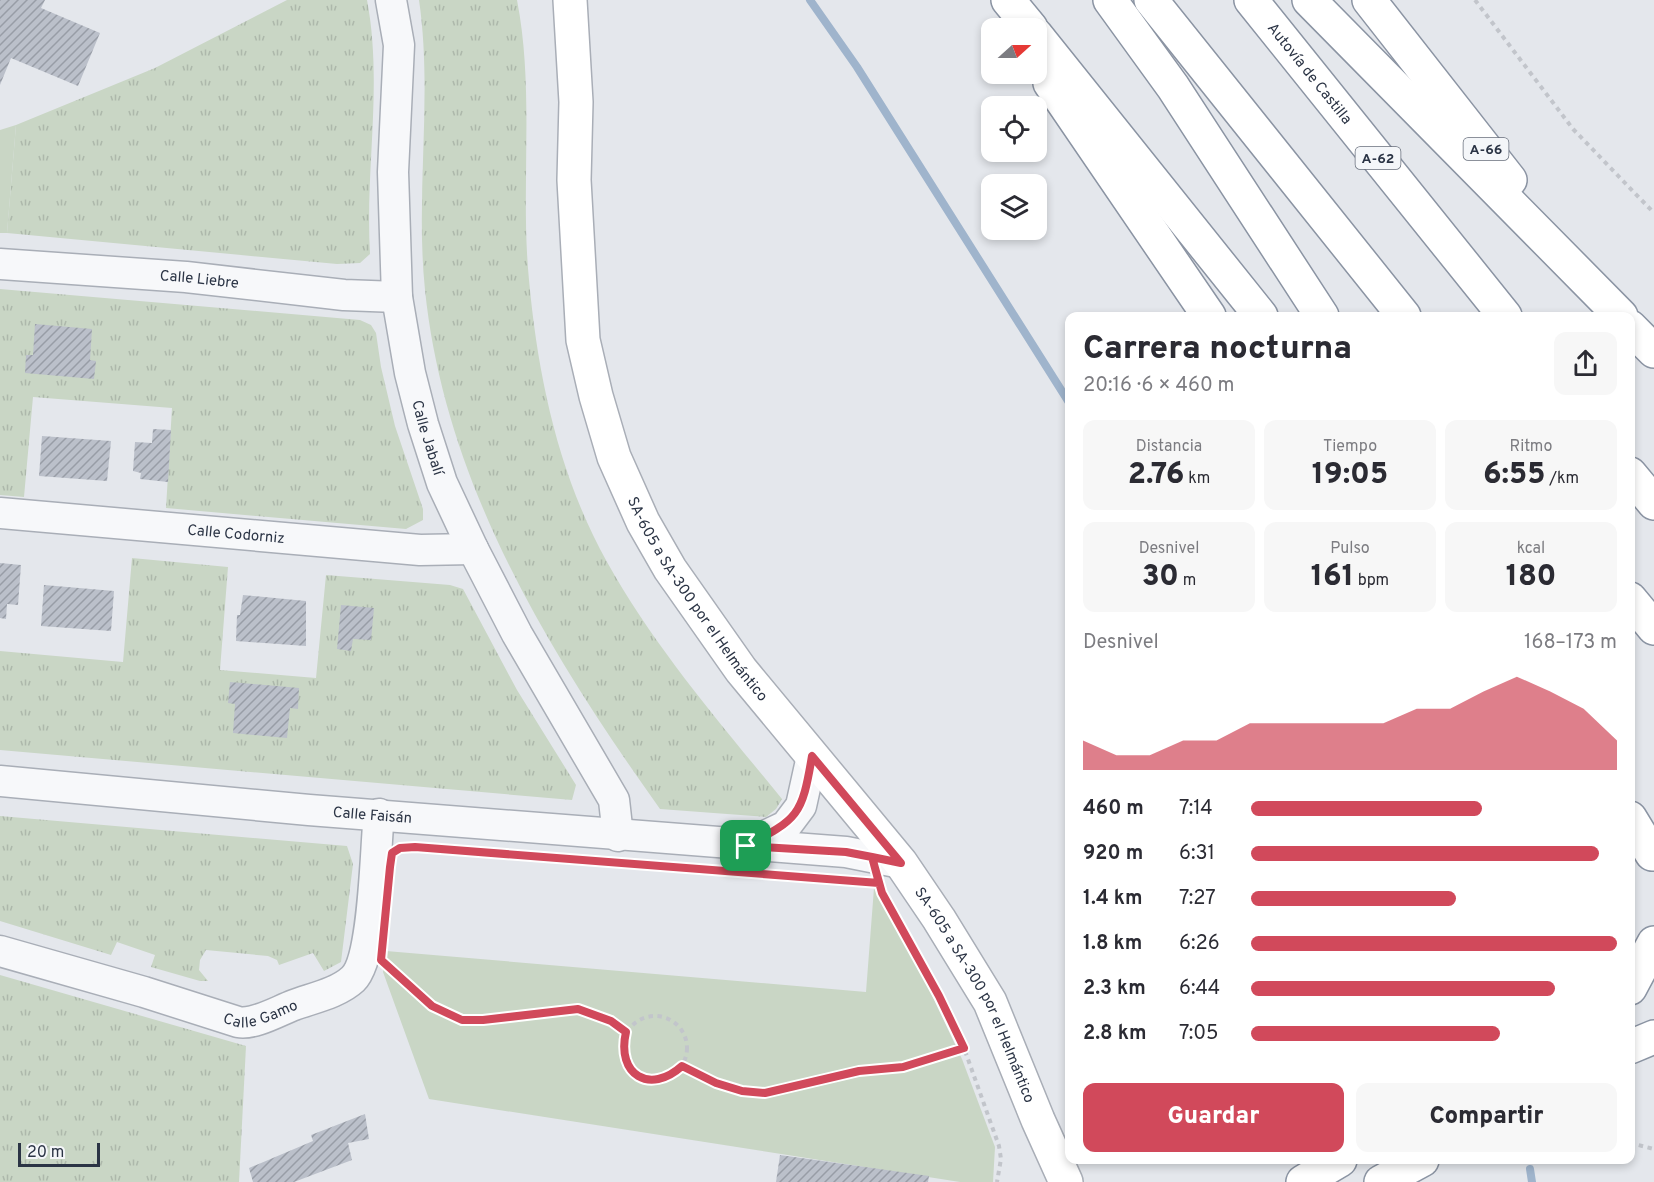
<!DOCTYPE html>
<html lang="es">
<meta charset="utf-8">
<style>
:root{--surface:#fff;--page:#f7f7f7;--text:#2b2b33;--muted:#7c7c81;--accent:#d1495b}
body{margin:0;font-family:Overpass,sans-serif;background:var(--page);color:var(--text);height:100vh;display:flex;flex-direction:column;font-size:22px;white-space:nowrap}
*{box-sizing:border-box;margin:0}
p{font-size:20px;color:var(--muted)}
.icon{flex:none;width:33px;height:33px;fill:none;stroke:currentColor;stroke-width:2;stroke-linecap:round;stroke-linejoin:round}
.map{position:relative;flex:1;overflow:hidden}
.drawer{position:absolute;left:1065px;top:312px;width:570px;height:852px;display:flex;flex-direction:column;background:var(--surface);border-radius:12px;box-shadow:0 3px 9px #0003}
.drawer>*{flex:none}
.needle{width:39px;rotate:69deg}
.controls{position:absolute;left:981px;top:18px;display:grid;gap:12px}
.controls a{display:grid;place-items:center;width:66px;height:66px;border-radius:12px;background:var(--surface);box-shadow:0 3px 9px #0003;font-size:30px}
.scale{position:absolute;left:18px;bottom:15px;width:82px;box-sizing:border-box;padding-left:6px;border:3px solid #2b3445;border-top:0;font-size:16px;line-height:21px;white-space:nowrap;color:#2b3445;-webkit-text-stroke:4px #f4f6f9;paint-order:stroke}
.pin{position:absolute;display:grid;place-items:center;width:51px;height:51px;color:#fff;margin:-26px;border-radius:12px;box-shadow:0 3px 9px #0006}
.round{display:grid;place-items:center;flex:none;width:63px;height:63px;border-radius:12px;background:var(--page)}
.head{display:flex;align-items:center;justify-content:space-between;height:102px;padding:0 18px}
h1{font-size:33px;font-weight:800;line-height:45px}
.stats{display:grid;grid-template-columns:repeat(3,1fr);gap:9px;height:102px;padding:6px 18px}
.stats div{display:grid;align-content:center;border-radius:12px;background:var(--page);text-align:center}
.stats b{font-size:30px;font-weight:800}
.stats small{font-size:16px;font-weight:400}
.stats p{font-size:16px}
.chart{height:168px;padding:12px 18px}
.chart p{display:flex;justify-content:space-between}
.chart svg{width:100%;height:108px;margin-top:6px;fill:var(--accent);opacity:.7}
.primary-button{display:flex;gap:12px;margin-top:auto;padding:12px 18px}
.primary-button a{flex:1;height:69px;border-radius:12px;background:var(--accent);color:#fff;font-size:24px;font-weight:800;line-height:69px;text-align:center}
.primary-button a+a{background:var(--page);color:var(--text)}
ul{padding:0 18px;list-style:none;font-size:20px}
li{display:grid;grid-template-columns:96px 72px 1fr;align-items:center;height:45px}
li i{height:15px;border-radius:8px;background:var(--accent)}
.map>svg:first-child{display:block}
.grass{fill:url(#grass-tufts)}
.green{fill:#c9d6c5}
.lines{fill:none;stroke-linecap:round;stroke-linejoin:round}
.stream{stroke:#9fb4cc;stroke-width:8}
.building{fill:url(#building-hatch)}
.street-casing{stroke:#a9aeb7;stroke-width:33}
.secondary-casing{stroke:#a9aeb7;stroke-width:36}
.highway-casing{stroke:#8b94a3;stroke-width:36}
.path{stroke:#c2c5cb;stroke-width:4;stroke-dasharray:4.5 4.5;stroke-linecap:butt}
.street{stroke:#f7f8fa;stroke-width:30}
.secondary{stroke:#fff;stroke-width:33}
.highway{stroke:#fff;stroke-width:33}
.route-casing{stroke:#fff;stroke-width:12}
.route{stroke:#d1495b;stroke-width:8}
.labels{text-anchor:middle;stroke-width:5;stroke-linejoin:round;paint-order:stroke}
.shield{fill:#f4f6f9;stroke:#676e7b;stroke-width:1.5}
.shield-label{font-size:14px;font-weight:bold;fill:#2b3445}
.street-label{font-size:15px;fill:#2b3445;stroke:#f4f6f9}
</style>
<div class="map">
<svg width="1654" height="1182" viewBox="0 0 1654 1182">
<defs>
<pattern id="grass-tufts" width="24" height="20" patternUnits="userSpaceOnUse" patternTransform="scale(1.5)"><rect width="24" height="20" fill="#c9d6c5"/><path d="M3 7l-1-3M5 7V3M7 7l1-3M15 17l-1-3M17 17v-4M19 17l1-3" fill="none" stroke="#adb8ab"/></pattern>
<pattern id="building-hatch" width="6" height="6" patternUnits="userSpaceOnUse" patternTransform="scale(1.5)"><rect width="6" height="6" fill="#bbc0ca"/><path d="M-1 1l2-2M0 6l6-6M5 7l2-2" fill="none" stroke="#989da6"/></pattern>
</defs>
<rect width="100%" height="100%" fill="#e4e7ec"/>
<g class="grass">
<path d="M287,0H367C383,84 365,169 370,254L360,263L337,264L7,233L16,125L155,68Z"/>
<path d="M419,0H517C535,92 520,188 529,280C538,378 559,476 607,562C655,648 720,723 782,799L776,809L766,817L660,809C549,653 445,484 425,290C415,193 433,96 419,0Z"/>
<path d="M0,289L360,320L371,325L376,333L381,367L395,426L423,509V520L406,529L166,508L172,408L33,397L24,497L0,495Z"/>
<path d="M132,558L228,567L220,670L316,678L326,575L450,585L463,589L517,690L576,785L572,800L0,750V651L123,662Z"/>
<path d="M0,816L347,846L353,864L341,962L324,971L313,953L279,965L277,960L268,956L206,950L200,960L199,970L208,981H200L151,967L155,955L117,942L111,955L0,921Z"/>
<path d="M0,975L246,1046L239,1182H0Z"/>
</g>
<g class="green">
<path d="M16,125L7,233H0V130Z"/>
<path d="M874,888L927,985L962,1059L995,1147L993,1182H960L429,1099L383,972L386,951L866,992Z"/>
</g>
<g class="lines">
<g class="stream">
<path d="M810,0L857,67L1070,404"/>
<path d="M1530,1169L1532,1182"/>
</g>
</g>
<g class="building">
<path d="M0,0H45L41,8L100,33L78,86L11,58L0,85Z"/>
<path d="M35,324L92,329L90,360L96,361L94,379L25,373L26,355H33Z"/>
<path d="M153,429L171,430L168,482L140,479L141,473L133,471L135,442L152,443Z"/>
<path d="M42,436L111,441L107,481L39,476Z"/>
<path d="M0,563L21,565L18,605L7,604L6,619L0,618Z"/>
<path d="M44,585L114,591L111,631L41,626Z"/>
<path d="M243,595L306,601V646L236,641L237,615H240Z"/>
<path d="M341,605L374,608L371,640L353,639L351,651L337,649Z"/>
<path d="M230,682L299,688L298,709L290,708L287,738L233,733L235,704L228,703Z"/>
<path d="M365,1114L369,1139L348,1143L352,1160L294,1182H253L249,1168L313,1141L311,1135Z"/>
<path d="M780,1155L929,1176L928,1182H776Z"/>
</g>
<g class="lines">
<defs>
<g id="street">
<path id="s1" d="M391,0L399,45L393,172L397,297L410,373L423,424L442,483L473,549L517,634L614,800L618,836"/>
<path id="s2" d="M0,264L186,277L344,295L397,297"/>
<path id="s3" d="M0,513L420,550L473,549"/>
<path id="s4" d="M0,781L309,810L846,852L901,863"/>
<path d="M746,845L786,826L801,806L812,756"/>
<path id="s5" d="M0,951L144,992L238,1022C255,1025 278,1011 294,1005C313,998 338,993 353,979C375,958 375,848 379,814"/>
</g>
<g id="secondary">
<path id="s6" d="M570,0L576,102L574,180L583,340L596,396L614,457L643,522L670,569L741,670L901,863L939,919L990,1002L1038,1120L1066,1182"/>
</g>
<g id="highway">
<path d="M1008,0L1031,28"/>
<path d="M1110,0L1173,87L1322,316"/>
<path d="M1151,0L1404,316"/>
<path id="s7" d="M1251,0L1505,316"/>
<path d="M1309,0L1621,316"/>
<path d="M1369,0L1510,180"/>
<path d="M1036,35L1261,316"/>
<path d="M1050,83L1209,316"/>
<path d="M1630,327L1654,351"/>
<path d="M1630,474L1654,503"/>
<path d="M1630,599L1654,628"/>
<path d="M1630,818L1652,854"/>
<path d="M1630,988L1654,943"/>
<path d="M1630,1047L1654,1037"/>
<path d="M1303,1182L1340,1160"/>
<path d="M1381,1182L1422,1160"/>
</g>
</defs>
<use href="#street" class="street-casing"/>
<use href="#secondary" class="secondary-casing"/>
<use href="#highway" class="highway-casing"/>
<g class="path">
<path d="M1475,0L1573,129L1654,213"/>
<path d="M881,892L939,996L964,1048L999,1146L1001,1159L997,1182"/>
<path d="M391,968L432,1006L462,1020H483L578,1009L611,1021L626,1032"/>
<circle cx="655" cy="1048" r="32"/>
<path d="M682,1066L716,1083L742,1091L766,1093L859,1070L903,1067L964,1048"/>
<path d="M1630,1143L1654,1149"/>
</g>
<use href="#street" class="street"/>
<use href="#secondary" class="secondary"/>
<use href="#highway" class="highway"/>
</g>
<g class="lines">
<defs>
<path id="route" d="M746,846L846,852L872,857L879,883L415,847L400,848L392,853L390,867L381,960L432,1006L462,1020H483L578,1009L611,1021L626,1032C616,1075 650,1095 682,1066L716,1083L742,1091L765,1093L859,1071L903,1067L964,1048L939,996L882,893L872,857L901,863L812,756C802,816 798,819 746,846"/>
</defs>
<use href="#route" class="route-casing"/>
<use href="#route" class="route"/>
</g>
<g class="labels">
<g class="shield">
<rect x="1463.5" y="138" width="45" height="22" rx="4.5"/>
<rect x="1355.5" y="147" width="45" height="22" rx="4.5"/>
</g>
<g class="shield-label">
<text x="1486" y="154">A-66</text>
<text x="1378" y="163">A-62</text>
</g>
<g class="street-label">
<text dy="5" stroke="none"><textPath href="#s7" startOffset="94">Autovía de Castilla</textPath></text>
<text dy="5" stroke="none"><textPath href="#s2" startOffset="200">Calle Liebre</textPath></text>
<text dy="5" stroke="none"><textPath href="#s1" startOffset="442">Calle Jabalí</textPath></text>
<text dy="5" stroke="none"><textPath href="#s3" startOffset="237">Calle Codorniz</textPath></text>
<text dy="5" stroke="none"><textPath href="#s6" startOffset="627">SA-605 a SA-300 por el Helmántico</textPath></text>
<text dy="5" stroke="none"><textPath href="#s4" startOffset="374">Calle Faisán</textPath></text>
<text dy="5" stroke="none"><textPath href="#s6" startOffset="1113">SA-605 a SA-300 por el Helmántico</textPath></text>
<text dy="5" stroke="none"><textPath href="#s5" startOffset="272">Calle Gamo</textPath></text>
</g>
</g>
</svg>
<div class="controls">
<a><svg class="needle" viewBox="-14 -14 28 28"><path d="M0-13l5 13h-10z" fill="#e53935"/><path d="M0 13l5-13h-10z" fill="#7c7c81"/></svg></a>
<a><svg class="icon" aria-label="locate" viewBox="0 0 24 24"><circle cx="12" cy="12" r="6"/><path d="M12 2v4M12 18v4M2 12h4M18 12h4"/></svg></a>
<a><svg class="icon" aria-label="layers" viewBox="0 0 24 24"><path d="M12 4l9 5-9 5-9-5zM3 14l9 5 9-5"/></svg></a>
</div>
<div class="scale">20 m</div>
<div class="pin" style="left:746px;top:846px;background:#1e9e55"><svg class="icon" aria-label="arrive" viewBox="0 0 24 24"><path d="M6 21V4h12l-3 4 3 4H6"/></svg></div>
<section class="drawer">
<div class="head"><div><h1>Carrera nocturna</h1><p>20:16 · 6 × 460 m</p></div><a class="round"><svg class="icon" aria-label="share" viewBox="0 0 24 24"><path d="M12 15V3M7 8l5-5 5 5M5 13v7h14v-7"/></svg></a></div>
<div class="stats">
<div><p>Distancia</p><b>2.76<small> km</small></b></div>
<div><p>Tiempo</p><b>19:05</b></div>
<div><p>Ritmo</p><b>6:55<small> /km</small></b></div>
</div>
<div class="stats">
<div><p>Desnivel</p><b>30<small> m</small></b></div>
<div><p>Pulso</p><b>161<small> bpm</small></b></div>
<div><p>kcal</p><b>180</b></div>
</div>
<div class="chart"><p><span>Desnivel</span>168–173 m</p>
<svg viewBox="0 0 160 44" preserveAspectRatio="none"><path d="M0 44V32L10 38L20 38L30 32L40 32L50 25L60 25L70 25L80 25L90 25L100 19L110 19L120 12L130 6L140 12L150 19L160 32V44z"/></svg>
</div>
<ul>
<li><b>460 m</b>7:14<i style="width:63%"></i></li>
<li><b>920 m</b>6:31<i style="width:95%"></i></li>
<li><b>1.4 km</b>7:27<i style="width:56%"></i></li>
<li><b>1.8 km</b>6:26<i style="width:100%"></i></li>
<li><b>2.3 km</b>6:44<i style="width:83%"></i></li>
<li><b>2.8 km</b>7:05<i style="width:68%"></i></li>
</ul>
<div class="primary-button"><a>Guardar</a><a>Compartir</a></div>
</section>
</div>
